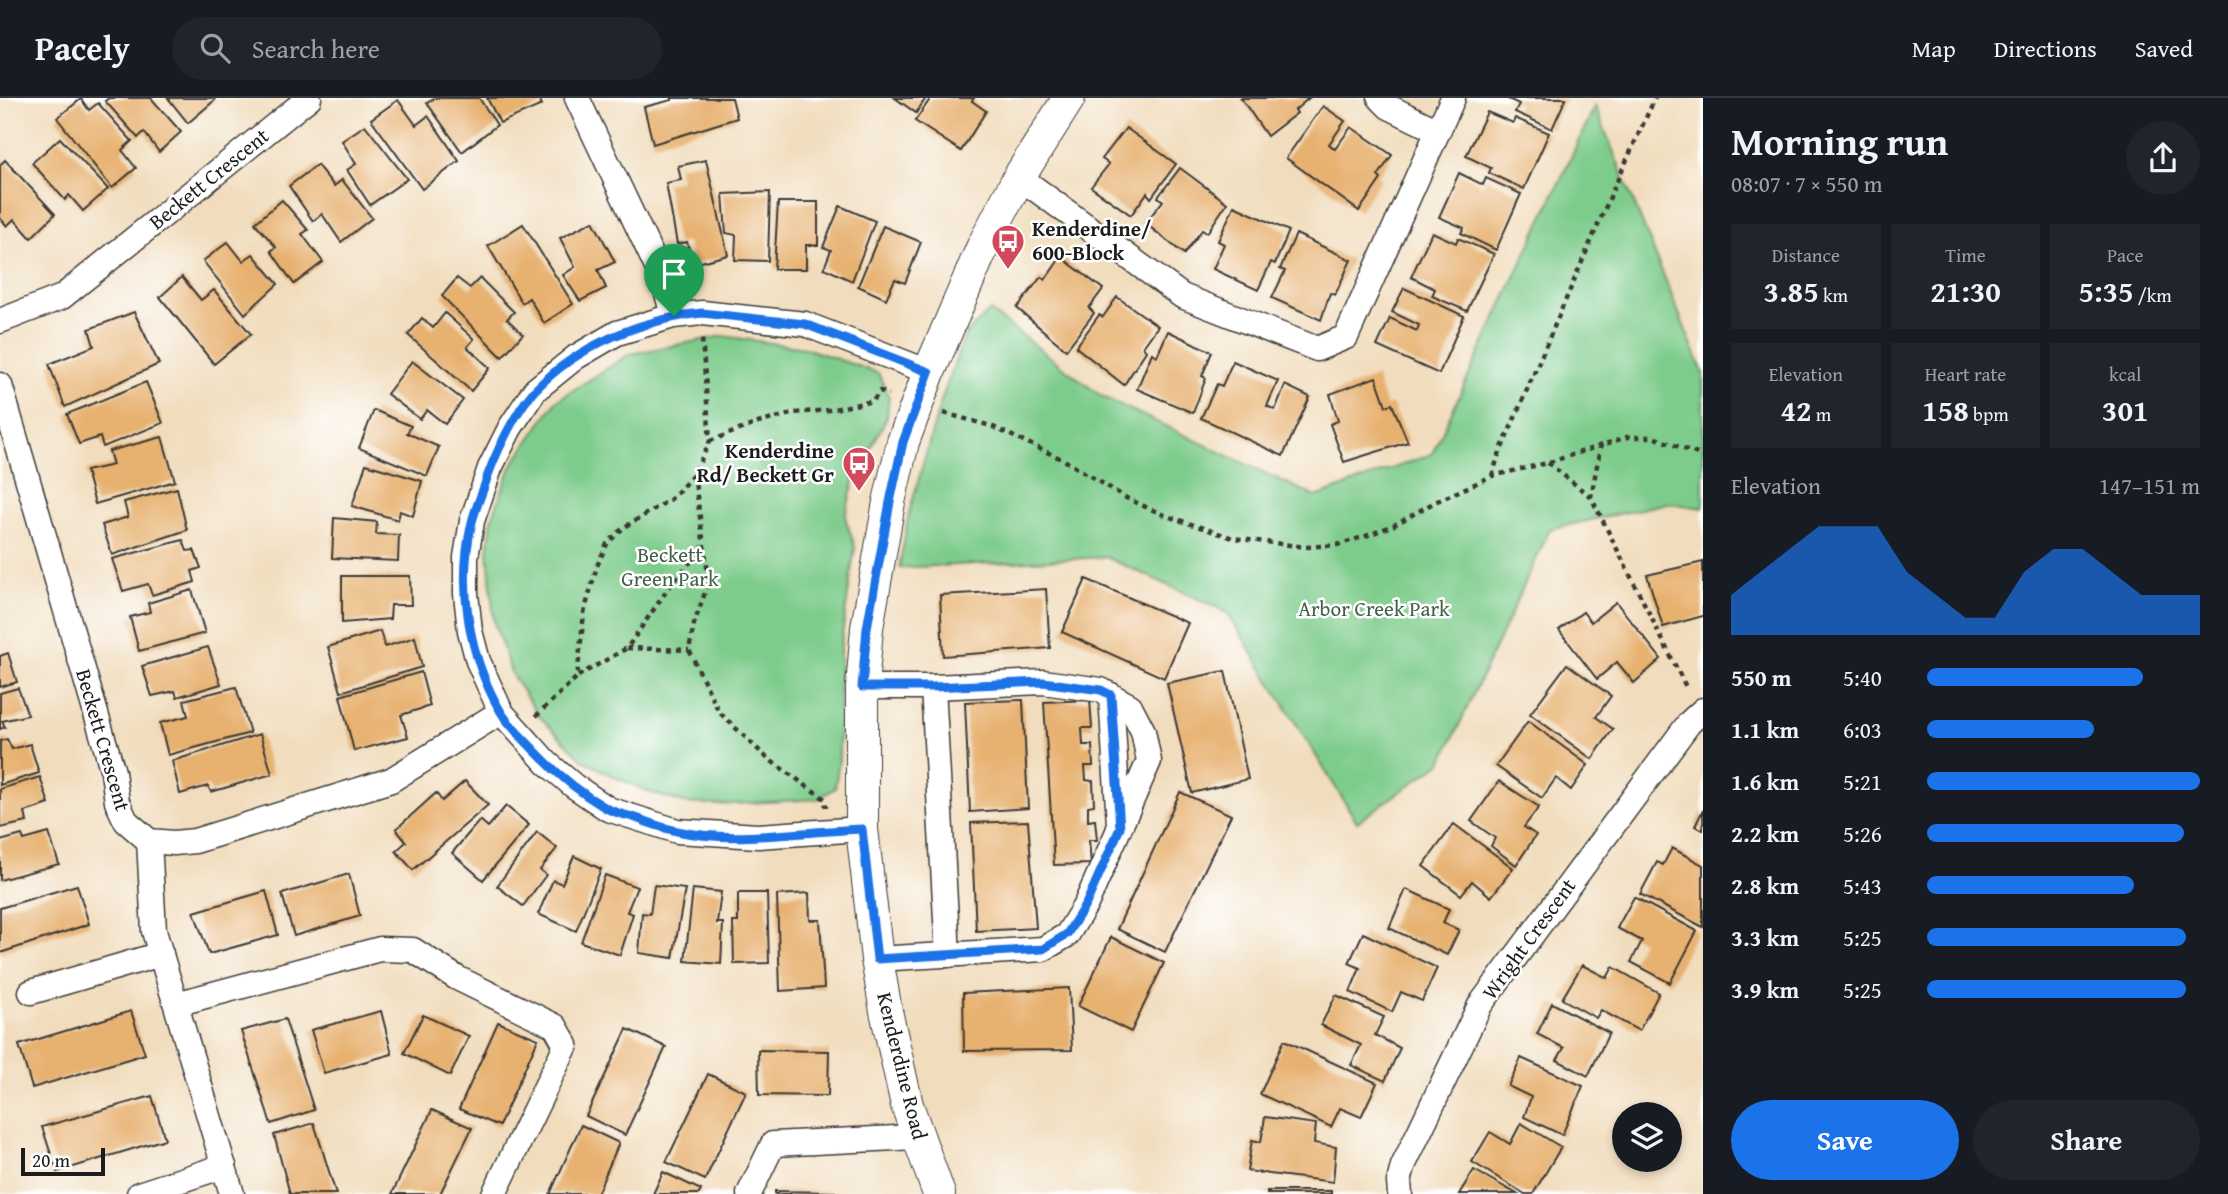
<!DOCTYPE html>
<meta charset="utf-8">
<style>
:root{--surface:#171b24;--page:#20242c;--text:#f1f3f6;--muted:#9ea1a6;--line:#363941;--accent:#1a73e8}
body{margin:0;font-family:"Gentium Book Plus",serif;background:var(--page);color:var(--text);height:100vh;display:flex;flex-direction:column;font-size:26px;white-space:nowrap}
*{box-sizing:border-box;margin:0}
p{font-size:23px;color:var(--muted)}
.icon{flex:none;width:38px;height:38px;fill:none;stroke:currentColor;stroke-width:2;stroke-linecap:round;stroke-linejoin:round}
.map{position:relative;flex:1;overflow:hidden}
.side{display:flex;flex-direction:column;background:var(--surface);width:525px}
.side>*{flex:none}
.fabs{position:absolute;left:1612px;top:1004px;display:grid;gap:14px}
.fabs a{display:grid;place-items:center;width:70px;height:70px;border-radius:50%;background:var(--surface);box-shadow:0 4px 10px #0003;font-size:35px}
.scale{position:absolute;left:21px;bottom:18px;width:84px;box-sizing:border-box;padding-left:7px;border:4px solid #1c1c1c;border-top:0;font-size:19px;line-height:24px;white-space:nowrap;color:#1c1c1c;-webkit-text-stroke:5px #fff;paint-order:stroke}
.pin{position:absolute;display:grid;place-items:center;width:60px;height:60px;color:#fff;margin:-72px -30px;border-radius:50% 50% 50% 0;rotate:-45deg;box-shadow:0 0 7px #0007}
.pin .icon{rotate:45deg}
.round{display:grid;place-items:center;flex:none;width:74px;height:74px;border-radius:37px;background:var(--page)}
.headline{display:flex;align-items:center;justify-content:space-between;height:119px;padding:0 28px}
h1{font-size:38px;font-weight:700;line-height:52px}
.figures{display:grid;grid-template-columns:repeat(3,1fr);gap:10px;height:119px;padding:7px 28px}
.figures div{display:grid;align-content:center;border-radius:0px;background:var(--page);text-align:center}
.figures b{font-size:30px;font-weight:700}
.figures small{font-size:19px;font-weight:400}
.figures p{font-size:19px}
.chart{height:196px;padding:14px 28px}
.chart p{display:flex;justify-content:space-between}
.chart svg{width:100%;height:126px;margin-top:7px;fill:var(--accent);opacity:.7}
.button{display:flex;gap:14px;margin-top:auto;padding:14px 28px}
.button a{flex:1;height:80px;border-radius:42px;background:var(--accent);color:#fff;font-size:28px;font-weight:700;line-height:80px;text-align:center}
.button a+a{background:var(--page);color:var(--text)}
ul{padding:0 28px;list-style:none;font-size:23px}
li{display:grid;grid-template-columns:112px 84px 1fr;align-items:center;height:52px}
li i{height:18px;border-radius:9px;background:var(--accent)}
header{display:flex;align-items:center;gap:42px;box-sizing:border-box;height:98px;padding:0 35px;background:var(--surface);border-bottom:2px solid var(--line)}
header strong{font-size:33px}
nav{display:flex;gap:38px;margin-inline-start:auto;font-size:24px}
.search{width:490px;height:63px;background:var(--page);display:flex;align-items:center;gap:18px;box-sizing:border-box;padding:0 24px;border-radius:38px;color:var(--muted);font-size:26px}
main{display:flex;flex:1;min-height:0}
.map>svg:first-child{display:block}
.green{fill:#7ecc8c;stroke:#4d7454;stroke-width:2}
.building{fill:#e7b170}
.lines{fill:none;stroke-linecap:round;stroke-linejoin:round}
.minor-casing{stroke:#3c3934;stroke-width:27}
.tertiary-casing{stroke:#3c3934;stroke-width:34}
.path{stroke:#3c3934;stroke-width:4.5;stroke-dasharray:5 5;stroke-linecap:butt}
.minor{stroke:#fff;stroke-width:24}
.tertiary{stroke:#fff;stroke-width:32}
.route-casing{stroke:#fff;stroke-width:14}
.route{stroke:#1a73e8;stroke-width:9}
.labels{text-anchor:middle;stroke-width:5;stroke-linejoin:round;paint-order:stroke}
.street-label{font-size:21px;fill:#1c1c1c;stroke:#fff}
.poi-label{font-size:21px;font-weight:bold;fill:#1c1c1c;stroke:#fff;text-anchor:start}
.park-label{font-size:21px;fill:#436249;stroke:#fff}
</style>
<header>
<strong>Pacely</strong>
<div class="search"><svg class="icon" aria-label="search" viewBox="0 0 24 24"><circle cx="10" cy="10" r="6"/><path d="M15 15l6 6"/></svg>Search here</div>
<nav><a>Map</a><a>Directions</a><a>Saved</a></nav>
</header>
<main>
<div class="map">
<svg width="1703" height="1096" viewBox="0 0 1703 1096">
<rect width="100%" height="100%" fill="#fff"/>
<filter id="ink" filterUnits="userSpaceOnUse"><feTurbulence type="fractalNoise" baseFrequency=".0143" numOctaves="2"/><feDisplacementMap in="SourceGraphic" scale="14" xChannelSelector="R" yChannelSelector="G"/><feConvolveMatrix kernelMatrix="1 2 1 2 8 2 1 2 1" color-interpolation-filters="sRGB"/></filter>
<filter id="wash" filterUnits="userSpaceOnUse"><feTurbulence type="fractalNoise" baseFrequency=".00686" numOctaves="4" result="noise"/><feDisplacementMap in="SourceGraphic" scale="28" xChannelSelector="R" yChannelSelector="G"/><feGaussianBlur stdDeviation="1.57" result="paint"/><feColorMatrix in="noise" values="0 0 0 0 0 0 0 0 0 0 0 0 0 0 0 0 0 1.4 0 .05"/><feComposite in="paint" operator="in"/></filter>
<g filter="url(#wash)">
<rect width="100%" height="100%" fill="#f1ddbd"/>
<g class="green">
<path d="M1595,8L1703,275V410L1668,405L1550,431L1442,664L1357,724L1227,514L1106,459L899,470L909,415L941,303L965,237L990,213L1101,298L1316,399L1432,356Z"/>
<path d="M723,238L805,250L878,275L889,298L887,319L868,356L859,364L845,419L855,449L840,551L839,662L835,690L818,701L716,707L684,705L649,694L613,678L583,662L539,618L512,577L494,524L488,454L492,421L511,369L556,303L630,256Z"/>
</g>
<g id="blocks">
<g class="building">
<path d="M109,0H151L181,34L159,54L144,34L138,40L105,3Z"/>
<path d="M168,0H213L215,2L188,25Z"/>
<path d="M435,0H479L497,27L462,54L427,5Z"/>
<path d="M487,0H539L542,7L500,25Z"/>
<path d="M672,0H732L737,20L653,46L644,9L672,2Z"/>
<path d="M895,0H926L916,15Z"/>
<path d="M931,0H974L972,3L986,13L961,53L915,23Z"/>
<path d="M1241,0H1309L1295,12L1297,15L1267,38Z"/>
<path d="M1506,0H1566L1552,31L1515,14L1519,6Z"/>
<path d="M81,1L89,12L98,5L132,43L122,52L136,70L112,90L57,20Z"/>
<path d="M398,2L416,27L428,18L459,63L422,91L371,21Z"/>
<path d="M1323,8L1345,23L1329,46L1335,51L1351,29L1392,57L1378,78L1381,81L1359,113L1286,60Z"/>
<path d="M1487,14L1513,25L1515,20L1549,35L1524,91L1489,75L1491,70L1466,58Z"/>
<path d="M365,27L407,81L370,107L347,72L356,66L342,43Z"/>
<path d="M1126,30L1176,66L1151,100L1147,95L1131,117L1091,89L1109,66L1102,61Z"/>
<path d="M60,40L108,91L83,113L69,97L65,102L32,65Z"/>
<path d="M5,62L55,116L31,140L14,121L7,128L0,120V67Z"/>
<path d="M706,62L728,157L693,166L687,144L677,146L666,85L681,82L678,68Z"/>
<path d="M317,67L334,88L342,82L372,120L341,144L322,116L313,123L289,88Z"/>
<path d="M1180,70L1227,105L1207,135L1202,132L1184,156L1145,125L1163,103L1158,99Z"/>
<path d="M1459,75L1483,87L1486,80L1521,96L1496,152L1461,135L1464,130L1439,119Z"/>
<path d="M770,94L768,163L735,162L736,137L726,135L723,96Z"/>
<path d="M282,102L308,132L302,136L323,164L294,186L271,153L276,149L255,125Z"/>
<path d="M778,104H818V147H806V171H774Z"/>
<path d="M840,108L875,123L852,183L824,170L831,152L823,149Z"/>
<path d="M1234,108L1289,133L1275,166L1271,164L1258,192L1213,171L1224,146L1218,143Z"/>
<path d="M593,123L615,164L598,172L606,190L580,203L563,177L575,169L560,140Z"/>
<path d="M523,126L573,206L544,225L529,200L522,205L488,148Z"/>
<path d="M883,128L921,144L905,185L895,181L886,201L858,188Z"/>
<path d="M1432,134L1456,145L1458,140L1494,156L1467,213L1432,198L1435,191L1411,179Z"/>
<path d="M1296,136L1351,162L1335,197L1330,195L1321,222L1272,200L1285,173L1280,171Z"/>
<path d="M228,144L243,163L253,156L278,186L245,216L203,163Z"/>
<path d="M1061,159L1103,191L1089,210L1094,215L1066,252L1017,210L1041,179L1045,182Z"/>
<path d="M182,179L201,202L214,192L251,236L214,266L160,199Z"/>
<path d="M457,180L470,190L480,180L514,214L507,221L523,236L502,259L442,198Z"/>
<path d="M1404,190L1464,218L1439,276L1377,248L1390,220L1417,233L1419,227L1392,214Z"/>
<path d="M1117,199L1158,228L1143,249L1146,253L1124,287L1076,249L1099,217L1103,219Z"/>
<path d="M134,214L159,266L65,309L49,266L94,248L89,231Z"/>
<path d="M445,215L474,241L467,249L490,270L471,293L408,237L422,220L433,230Z"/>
<path d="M1168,233L1212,254L1202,278L1206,280L1193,315L1137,291L1152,255L1157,258Z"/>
<path d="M412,263L463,302L445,326L427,312L420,321L387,296Z"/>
<path d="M1233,263L1278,283L1267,308L1275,312L1285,287L1310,299L1283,358L1201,320L1217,286L1222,288Z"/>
<path d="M1376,279L1386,308L1392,306L1408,344L1344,364L1330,326L1338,323L1330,296Z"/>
<path d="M146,284L163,325L103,349L100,339L79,346L67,316Z"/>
<path d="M374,312L411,328L407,335L439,349L427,378L359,350Z"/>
<path d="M162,339L175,383L95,406L86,373L113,367L109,353Z"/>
<path d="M366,366L422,383L413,418L400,413L398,422L352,408Z"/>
<path d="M177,390L187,432L112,457L102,427L128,419L124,404Z"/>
<path d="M334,420L377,424L376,436L399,437L398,463L332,460Z"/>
<path d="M183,442L187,453L194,452L201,470L192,473L195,484L152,497L148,486L123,493L112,461Z"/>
<path d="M1703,464V518L1663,529L1647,477Z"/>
<path d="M342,478H410L411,507H391L390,521L342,525Z"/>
<path d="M1086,481L1188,525L1164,580L1062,534Z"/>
<path d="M1046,491L1050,550L943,558L940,497Z"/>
<path d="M192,492L205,535L139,553L130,519L150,514L148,505Z"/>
<path d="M1616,504L1661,561L1634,585L1617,564L1597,581L1559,532L1583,514L1591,524Z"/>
<path d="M380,533L385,549L415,539L422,569L341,594L328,549Z"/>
<path d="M208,549L221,586L177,599L175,593L152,598L142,568Z"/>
<path d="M8,555L17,584L0,589V558Z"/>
<path d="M1567,566L1611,598L1596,619L1613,631L1592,661L1530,616Z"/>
<path d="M1225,573L1248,681L1192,695L1167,585Z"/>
<path d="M421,574L430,608L401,617L408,639L354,653L340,598Z"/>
<path d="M236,589L250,635L168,657L160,625L188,618L184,602Z"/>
<path d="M18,590L28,617L2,623L5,629L0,631V595Z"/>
<path d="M1023,602L1028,710L970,714L965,604Z"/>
<path d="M1090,602L1092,630H1082L1083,647H1092L1093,668H1085L1086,682L1093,683L1094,707L1088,708V723L1095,722L1097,742H1089L1091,766L1054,767L1044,604Z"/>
<path d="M1528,623L1588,667L1571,692L1556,680L1542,700L1496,668Z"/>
<path d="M260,636L272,676L211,694L208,688L180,696L172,663Z"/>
<path d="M7,641L12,651L30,646L39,675L0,687V643Z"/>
<path d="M40,679L49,706L25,714L27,724L0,730V691Z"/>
<path d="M465,683L488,707L413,772L396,753L406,744L396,731L436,695L442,703Z"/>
<path d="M1499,683L1539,709L1524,729L1536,737L1516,767L1491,748L1495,740L1471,723Z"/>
<path d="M1180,694L1231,717L1165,854L1117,831Z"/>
<path d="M506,708L529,727L483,782L452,755L480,722L488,729Z"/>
<path d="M1703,712V732L1695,728Z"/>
<path d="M1028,723L1036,830L976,833L971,725Z"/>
<path d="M1454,726L1513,770L1491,799L1472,783L1461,797L1423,768Z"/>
<path d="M537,734L557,750L540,772L546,777L523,808L497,788Z"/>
<path d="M49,735L59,766L0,782V743L22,737L24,742Z"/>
<path d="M1672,750L1703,767V829L1640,796L1657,764L1663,767Z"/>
<path d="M574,758L601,771L576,833L538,816L553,782L562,786Z"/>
<path d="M349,776L360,818L294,838L282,796Z"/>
<path d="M605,777L637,789L627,814L633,816L620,857L581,844Z"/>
<path d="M77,787L89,826L0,855V810Z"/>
<path d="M654,787L685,791L673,860L639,855L642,815L650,816Z"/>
<path d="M693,791L721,794L717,825H723L721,866L685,863Z"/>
<path d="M1406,791L1449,811L1443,825L1459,832L1447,857L1389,830Z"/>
<path d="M266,793L278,837L209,856L194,814Z"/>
<path d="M738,795H767L769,865L734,866L733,824H738Z"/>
<path d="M809,795L810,822H820L824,890L780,893L777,797Z"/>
<path d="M1634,799L1697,833L1670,885L1631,864L1642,843L1617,830Z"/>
<path d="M1363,835L1437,870L1422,903L1401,894L1392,914L1350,894L1360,870L1349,865Z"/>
<path d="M1111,839L1164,865L1131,934L1078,908Z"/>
<path d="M1582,867L1607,880L1613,869L1659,895L1639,933L1601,912L1596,920L1562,901Z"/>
<path d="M1069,890L1072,952L964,953L963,895Z"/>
<path d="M1336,897L1384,919L1375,937L1400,950L1385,983L1351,967L1361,947L1321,927Z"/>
<path d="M1552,905L1609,935L1588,978L1557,962L1564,950L1537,936Z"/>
<path d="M131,913L145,956L32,990L19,947Z"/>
<path d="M381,913L392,956L324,975L311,932Z"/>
<path d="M423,917L469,938L450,978L404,955Z"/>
<path d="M285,921L314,1012L271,1026L241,933Z"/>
<path d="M498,924L538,941L499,1028L459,1011Z"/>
<path d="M627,931L666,949L625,1037L586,1018Z"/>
<path d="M1284,942L1377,985L1361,1019L1340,1010L1331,1029L1260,996Z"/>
<path d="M758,952L829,953L828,998L759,997Z"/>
<path d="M1521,960L1583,988L1562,1037L1524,1019L1531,999L1508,988Z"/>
<path d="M708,976L746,994L705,1082L666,1064Z"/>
<path d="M152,998L165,1041L57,1074L42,1029Z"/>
<path d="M432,1012L472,1030L440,1096H392Z"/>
<path d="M1265,1019L1316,1026L1314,1045L1336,1049L1333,1084L1247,1073L1252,1042L1261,1044Z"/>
<path d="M314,1025L336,1096H290L274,1037Z"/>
<path d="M1521,1025L1561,1049L1533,1096H1525L1472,1064L1490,1034L1510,1046Z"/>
<path d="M581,1027L619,1045L597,1096H550Z"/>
<path d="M1474,1072L1517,1096H1459Z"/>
<path d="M663,1074L701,1092L699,1096H653Z"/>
<path d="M775,1093L835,1094V1096H775Z"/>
<rect x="1267" y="1093" width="64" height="3"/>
</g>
</g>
</g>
<g filter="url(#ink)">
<use href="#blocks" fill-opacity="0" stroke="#3c3934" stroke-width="2"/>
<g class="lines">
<defs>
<g id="minor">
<path d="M577,0L664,184L673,218"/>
<path d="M1438,33L1453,0"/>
<path d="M1019,79L1182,198L1317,251L1346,239L1438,33L1389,9L1380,0"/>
<path d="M0,223L62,199L309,0"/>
<path d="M0,287L113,674L117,704L126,723L149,743L174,745L195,743L391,682L501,614"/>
<path d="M862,589H933L1043,584L1101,592L1130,608L1143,633L1149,663L1086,806L1067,837L1043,851L877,861"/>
<path d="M933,589L948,857"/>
<path d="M1111,597L1119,726"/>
<path d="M862,731L758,738L677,733L608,711L574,688L547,665L501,614L478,563L470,533L466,496V459L472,423L490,370L510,330L535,292L576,259L617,235L673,218L702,215L805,226L929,274"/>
<path d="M149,743L154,833L232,1096"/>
<path d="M31,894L161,856"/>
<path d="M176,906L380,851L413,852L457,880L555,928L566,947L494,1096"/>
<path d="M139,1096L224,1068"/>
<path d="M749,1096L773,1046L917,1039"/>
<path d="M1400,1096L1399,1084L1403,1068L1480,907L1689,625L1703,612"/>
</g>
<path id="tertiary" d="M939,1096L907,1007L886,913L877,861L862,731V589L867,530L889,404L903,344L929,274L983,148L1019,79L1069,0"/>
</defs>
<use href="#minor" class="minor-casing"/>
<use href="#tertiary" class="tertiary-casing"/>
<g class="path">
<path d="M944,315L991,328L1064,362L1128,401L1164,417L1233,440L1306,449L1337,447L1366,438L1394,427L1435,404L1492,378L1547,365L1627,339H1653L1703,358"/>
<path d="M710,343L758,325L794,315L829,312L873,303L880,293L889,296"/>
<path d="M1601,346L1591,399L1687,591"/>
<path d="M1548,365L1591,399"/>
<path d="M694,377L709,483L694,526L689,552L719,614L767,660L825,701L826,709"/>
<path d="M1492,378L1498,359L1613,92L1655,0"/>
<path d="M627,550L689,552"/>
<path d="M578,578L627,550L670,488L703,449"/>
<path d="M536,618L577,579L584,515L597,468L607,446L623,430L671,401L694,376L710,343L702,240"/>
</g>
<use href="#minor" class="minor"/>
<use href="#tertiary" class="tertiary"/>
</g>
</g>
<g class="lines" filter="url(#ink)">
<defs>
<path id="route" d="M702,215L805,226L929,274L903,344L890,404L867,530L862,589H933L1043,584L1101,592L1111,597L1120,730L1086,806L1067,836L1043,851L877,861L862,731C804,733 733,746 677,733C663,730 649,725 636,720C626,717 615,715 606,710C580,695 556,675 536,654C524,641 510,629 501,614C468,558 457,487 472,424C475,412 480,400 484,389C493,360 515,313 536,291C580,246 641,222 702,215Z"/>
</defs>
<use href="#route" class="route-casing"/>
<use href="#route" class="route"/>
</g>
<defs>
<symbol id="bus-pin" viewBox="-11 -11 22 30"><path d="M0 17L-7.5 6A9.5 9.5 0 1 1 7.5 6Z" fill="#d1495b" stroke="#fff"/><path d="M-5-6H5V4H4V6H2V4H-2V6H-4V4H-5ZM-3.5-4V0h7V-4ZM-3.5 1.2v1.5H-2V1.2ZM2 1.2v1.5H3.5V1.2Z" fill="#fff"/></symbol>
</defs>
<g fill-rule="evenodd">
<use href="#bus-pin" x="989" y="124" width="38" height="52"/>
<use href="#bus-pin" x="840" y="346" width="38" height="52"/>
</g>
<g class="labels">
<g class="street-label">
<text transform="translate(209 81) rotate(-39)" y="7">Beckett Crescent</text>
<text transform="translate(103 642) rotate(74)" y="7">Beckett Crescent</text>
<text transform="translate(1529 841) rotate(-54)" y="7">Wright Crescent</text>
<text transform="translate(902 968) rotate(76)" y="7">Kenderdine Road</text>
</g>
<g class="poi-label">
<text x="1032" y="138">Kenderdine/<tspan x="1032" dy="24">600-Block</tspan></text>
<text x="834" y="360" text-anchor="end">Kenderdine<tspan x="834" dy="24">Rd/ Beckett Gr</tspan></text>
</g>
<g class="park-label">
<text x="670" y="464">Beckett<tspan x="670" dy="24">Green Park</tspan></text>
<text x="1374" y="518">Arbor Creek Park</text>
</g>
</g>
</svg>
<div class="fabs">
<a><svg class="icon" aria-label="layers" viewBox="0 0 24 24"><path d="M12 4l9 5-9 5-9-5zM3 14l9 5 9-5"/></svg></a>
</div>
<div class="scale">20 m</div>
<div class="pin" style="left:674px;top:218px;background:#1e9e55"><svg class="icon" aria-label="arrive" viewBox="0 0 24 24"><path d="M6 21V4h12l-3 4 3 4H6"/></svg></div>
</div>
<section class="side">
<div class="headline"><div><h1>Morning run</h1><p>08:07 · 7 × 550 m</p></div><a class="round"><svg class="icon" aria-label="share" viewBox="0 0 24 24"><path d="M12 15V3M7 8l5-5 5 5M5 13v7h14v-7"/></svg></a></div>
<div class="figures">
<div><p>Distance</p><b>3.85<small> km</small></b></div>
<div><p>Time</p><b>21:30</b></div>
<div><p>Pace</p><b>5:35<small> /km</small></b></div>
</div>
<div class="figures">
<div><p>Elevation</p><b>42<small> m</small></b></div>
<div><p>Heart rate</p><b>158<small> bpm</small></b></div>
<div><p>kcal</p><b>301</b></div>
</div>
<div class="chart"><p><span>Elevation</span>147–151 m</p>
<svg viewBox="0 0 160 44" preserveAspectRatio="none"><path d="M0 44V30L10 22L20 14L30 6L40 6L50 6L60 22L70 30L80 38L90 38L100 22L110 14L120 14L130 22L140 30L150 30L160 30V44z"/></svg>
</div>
<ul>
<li><b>550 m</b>5:40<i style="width:79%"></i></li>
<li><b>1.1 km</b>6:03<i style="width:61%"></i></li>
<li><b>1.6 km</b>5:21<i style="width:100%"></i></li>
<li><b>2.2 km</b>5:26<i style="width:94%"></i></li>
<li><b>2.8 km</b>5:43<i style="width:76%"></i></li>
<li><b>3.3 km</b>5:25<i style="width:95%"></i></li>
<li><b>3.9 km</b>5:25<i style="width:95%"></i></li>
</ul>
<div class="button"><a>Save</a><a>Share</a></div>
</section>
</main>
